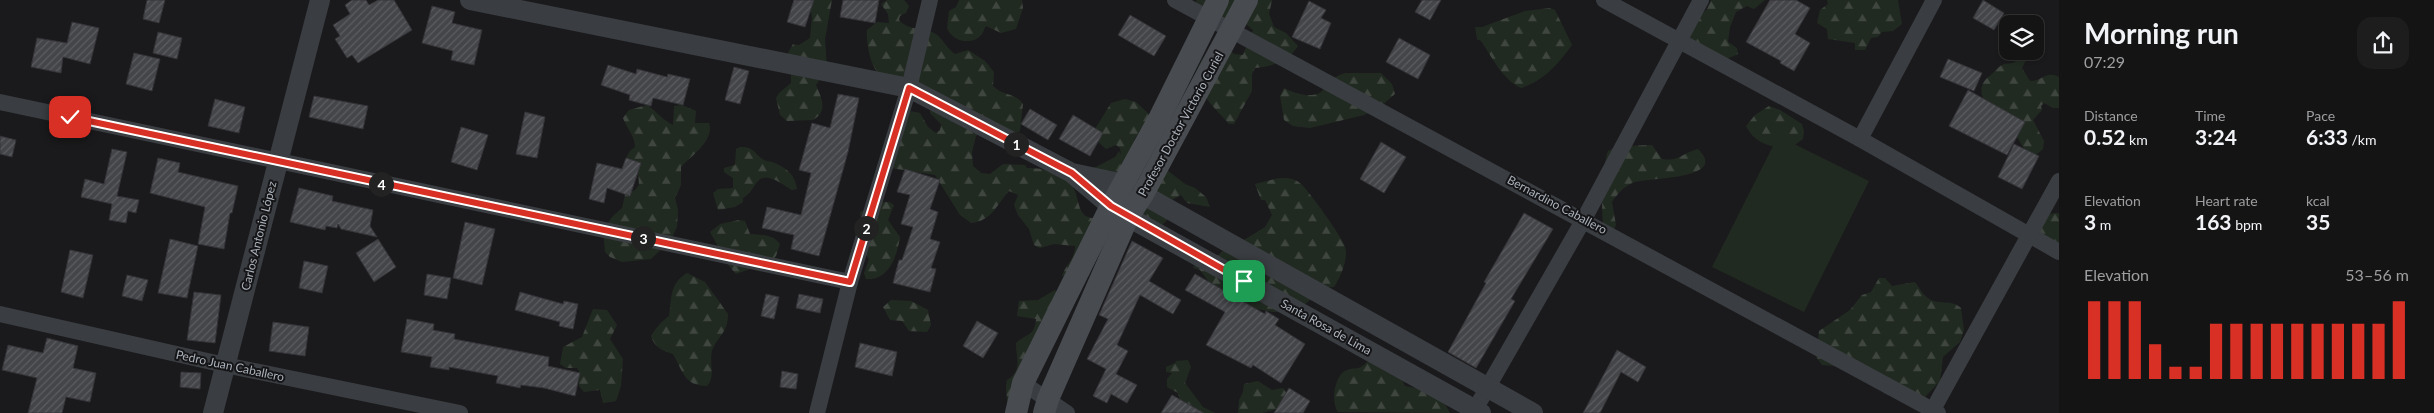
<!DOCTYPE html>
<meta charset="utf-8">
<style>
:root{--surface:#141415;--page:#1d1d1e;--text:#f1f3f6;--muted:#9d9ea0;--line:#333334;--accent:#d93025}
body{margin:0;font-family:Lato,sans-serif;background:var(--page);color:var(--text);height:100vh;display:flex;flex-direction:column;font-size:19px;white-space:nowrap}
*{box-sizing:border-box;margin:0}
p{font-size:16px;color:var(--muted)}
.icon{flex:none;width:28px;height:28px;fill:none;stroke:currentColor;stroke-width:2;stroke-linecap:round;stroke-linejoin:round}
.map{position:relative;flex:1;overflow:hidden}
.sheet{display:flex;flex-direction:column;background:var(--surface);width:375px}
.sheet>*{flex:none}
.buttons{position:absolute;left:1999px;top:15px;display:grid;gap:10px}
.buttons a{display:grid;place-items:center;width:45px;height:45px;border-radius:10px;background:var(--surface);box-shadow:0 1px 4px #0004,0 0 0 1px var(--line);font-size:25px}
.pin{position:absolute;display:grid;place-items:center;width:42px;height:42px;color:#fff;margin:-21px;border-radius:10px;box-shadow:0 2px 8px #0006}
.km{position:absolute;width:25px;height:25px;margin:-12px;border-radius:50%;background:#222;color:#fff;font-size:14px;line-height:25px;text-align:center}
.round{display:grid;place-items:center;flex:none;width:52px;height:52px;border-radius:15px;background:var(--page)}
.summary{display:flex;align-items:center;justify-content:space-between;height:85px;padding:0 25px}
h1{font-size:28px;font-weight:700;line-height:38px}
.metrics{display:grid;grid-template-columns:repeat(3,1fr);gap:8px;height:85px;padding:5px 25px}
.metrics div{display:grid;align-content:center}
.metrics b{font-size:21px;font-weight:700}
.metrics small{font-size:14px;font-weight:400}
.metrics p{font-size:14px}
.chart{height:140px;padding:10px 25px}
.chart p{display:flex;justify-content:space-between}
.chart svg{width:100%;height:90px;margin-top:5px;stroke:var(--accent);stroke-width:6}
main{display:flex;flex:1;min-height:0}
.map>svg:first-child{display:block}
.forest{fill:url(#forest-firs)}
.garden{fill:#212a21}
.building{fill:url(#building-hatch);stroke:#343438}
.lines{fill:none;stroke-linecap:round;stroke-linejoin:round}
.minor{stroke:#3a3d41;stroke-width:16}
.tertiary{stroke:#3a3d41;stroke-width:20}
.secondary{stroke:#484c51;stroke-width:22}
.route-casing{stroke:#fff;stroke-width:10}
.route{stroke:#d93025;stroke-width:6}
.labels{text-anchor:middle;stroke-width:4;stroke-linejoin:round;paint-order:stroke}
.street-label{font-size:12px;fill:#acb3bc;stroke:#151517}
</style>
<main>
<div class="map">
<svg width="2059" height="413" viewBox="0 0 2059 413">
<defs>
<pattern id="forest-firs" width="22" height="20" patternUnits="userSpaceOnUse" patternTransform="scale(1.25)"><rect width="22" height="20" fill="#212a21"/><path d="M5 1l3.5 6h-7zM16 11l3.5 6h-7z" fill="#3f463f"/></pattern>
<pattern id="building-hatch" width="6" height="6" patternUnits="userSpaceOnUse" patternTransform="scale(1.25)"><rect width="6" height="6" fill="#444549"/><path d="M-1 1l2-2M0 6l6-6M5 7l2-2" fill="none" stroke="#5c5d61"/></pattern>
</defs>
<rect width="100%" height="100%" fill="#1a1a1c"/>
<g class="forest">
<path d="M808,0H832L825,39L827,68L816,85C821,97 829,111 813,120L787,121L780,115L776,98L779,93L791,83V74L784,60L793,44L799,45L810,38L812,17Z"/>
<path d="M887,0H904L909,6L906,13L900,16L899,20C908,31 924,27 936,34C944,40 947,49 955,54L968,50L985,61L994,72L993,86C1003,96 1016,93 1023,104L1020,131L1015,135L980,133L976,136L972,152L973,166L981,173L990,174L1003,164L1025,165L1027,168C1043,168 1064,172 1073,187C1081,202 1076,221 1100,218L1099,255L1068,276H1062C1066,264 1075,259 1075,246L1054,244L1040,248L1034,245L1029,229L1018,215L1014,205L1018,195L1009,191C997,204 992,221 971,223L960,215L935,175L891,168L910,111L920,113L928,127L936,133L940,130L941,124L930,113V103C919,97 885,80 878,73C870,64 866,42 867,30L877,22L889,23L888,14L881,4Z"/>
<path d="M959,0H1022L1023,8L1016,29L1001,33L986,26C984,28 984,31 982,34C973,46 952,42 947,28L949,11L956,7Z"/>
<path d="M1196,0H1272L1269,14L1274,27L1286,33L1298,46C1287,62 1273,66 1255,68L1252,74V91L1234,124H1229C1216,108 1188,87 1200,63C1206,50 1216,50 1230,50L1234,54L1243,55L1253,30L1246,24L1228,21L1197,5Z"/>
<path d="M1711,0H1765L1754,9L1747,6L1736,12L1730,27L1728,42L1737,48L1738,54L1727,59L1690,41V26L1707,9Z"/>
<path d="M1827,0H1898L1902,24L1893,31L1882,32L1878,37L1871,38L1865,50H1855V43L1828,39L1827,29L1817,23L1820,10L1828,4Z"/>
<path d="M1550,8L1555,10L1572,45C1557,65 1545,80 1521,88C1502,79 1492,57 1481,41L1477,39L1475,27H1482L1525,11Z"/>
<path d="M2012,16L2027,24H2008L2007,33L2004,30L2005,17Z"/>
<path d="M2035,30L2042,37V49L2025,62L2022,68L2030,81C2042,81 2047,70 2059,77V108H2053L2044,103L2041,106L2042,110L2033,120L2044,141L2043,149L2037,154C2022,154 2022,141 2013,132C1999,118 1964,93 1992,74C1995,71 1999,66 2004,64C2008,63 2011,64 2015,62L2020,51H2035Z"/>
<path d="M1345,73H1381L1392,84L1395,94L1381,106L1364,115L1310,128L1293,126L1284,120L1280,96L1284,88C1293,93 1315,100 1323,90C1330,81 1333,77 1345,73Z"/>
<path d="M1125,99L1136,102L1150,115L1134,140L1136,146L1185,184L1195,188L1206,197L1210,207L1187,203L1181,195L1172,200L1169,218L1158,229L1094,168L1115,157L1119,151L1121,155L1120,148L1116,145L1106,149L1093,137L1095,129L1111,103Z"/>
<path d="M647,105C657,111 662,120 673,125L674,106L682,105L696,111L695,123H709C715,140 691,156 681,167V185L675,198L678,210L677,227L670,241L651,259L622,262L610,257L605,252L603,230L612,217L622,208L625,195L635,190L639,185L638,171L626,158L630,151L635,147C635,136 627,129 623,118L629,110Z"/>
<path d="M1769,106L1780,110L1802,124L1804,131L1803,139L1789,149C1771,147 1755,144 1746,126L1755,115Z"/>
<path d="M1652,145L1662,159C1678,162 1683,153 1698,149C1731,181 1643,177 1632,183C1623,188 1618,193 1612,202L1616,225L1614,230L1604,226C1600,213 1603,163 1608,151L1618,146Z"/>
<path d="M740,147C755,147 753,153 764,160C767,162 772,161 775,163C788,169 795,175 797,189L792,190C784,186 768,172 759,180C753,186 751,194 743,198V202L735,207L718,210L713,193L718,189L733,188V178L724,172V168L735,165L736,149Z"/>
<path d="M1279,178C1287,178 1295,178 1301,184C1309,191 1342,237 1345,247C1349,258 1340,278 1334,287L1324,288L1297,311L1273,312L1241,306L1209,282L1200,270L1193,268L1195,264L1208,261L1219,255L1226,246L1244,240L1265,227L1272,215L1265,200H1261L1255,184Z"/>
<path d="M881,202H889L894,205L888,220L900,237C897,256 889,281 866,279L864,273L869,259L864,252L860,212Z"/>
<path d="M2059,213V256L2035,230L2046,214Z"/>
<path d="M739,220L745,221L750,234C761,235 773,234 780,244L776,256L767,265H761L736,274L729,266L710,232L720,224Z"/>
<path d="M687,273L705,282L728,314C728,334 717,336 712,351C709,363 716,377 707,386C684,386 683,371 673,354C663,351 654,347 651,336C656,328 661,322 669,316C672,298 669,284 687,273Z"/>
<path d="M1879,278H1885L1892,286L1915,282C1920,288 1923,296 1931,300C1942,305 1951,299 1961,308L1964,330L1960,342L1943,357L1940,381L1926,396V401L1910,402L1883,393L1890,384L1835,366L1822,365L1816,357L1819,331L1850,310L1862,295L1871,292Z"/>
<path d="M1055,290L1059,295L1025,413H1003L1007,412C1009,401 1004,391 1007,380C1023,370 1016,359 1016,343C1026,334 1035,336 1036,319L1017,316L1019,301L1038,300Z"/>
<path d="M891,300L911,301L928,310L931,325L927,332L909,331L902,321L890,320L883,307Z"/>
<path d="M593,309L607,310L617,325L610,339L623,359L621,386L616,401L603,403L600,390L584,392L579,386V371L577,368H566L560,364L563,347L582,337Z"/>
<path d="M1370,359L1407,375L1403,382L1405,386L1421,389L1444,402L1450,413L1338,412C1331,402 1334,377 1345,371C1357,365 1356,374 1370,359Z"/>
<path d="M1188,360L1191,367L1185,383L1203,407L1215,413H1195L1194,407L1180,401L1178,393L1167,387V379L1172,373L1166,372V367L1175,363L1176,361Z"/>
<path d="M1258,381L1272,390L1283,388L1287,394L1280,408L1262,413H1238L1239,400L1243,392L1244,384Z"/>
</g>
<path class="garden" d="M1778,136L1869,181L1804,312L1712,267Z"/>
<g class="building">
<path d="M147,0H165L159,23L143,19Z"/>
<path d="M352,0H366L369,5L378,0H394L412,30L358,63L352,55L347,58L335,39L340,36L333,25L350,14L345,5Z"/>
<path d="M794,0H814L805,27L787,22Z"/>
<path d="M843,0H879L875,23L840,17Z"/>
<path d="M1422,0H1441L1430,20L1415,12Z"/>
<path d="M1770,0H1796L1810,8L1795,34L1810,43L1794,71L1780,63L1781,61L1746,42Z"/>
<path d="M1983,0L2004,13L1994,30L1973,18Z"/>
<path d="M1309,1L1326,10L1321,18L1331,23L1320,49L1292,37Z"/>
<path d="M432,6L455,12L452,23L482,30L474,65L451,60L453,51L422,43Z"/>
<path d="M1130,15L1166,36L1154,56L1118,35Z"/>
<path d="M72,22L99,28L90,64L63,57L61,73L31,67L37,38L67,43Z"/>
<path d="M158,32L182,38L177,59L153,53Z"/>
<path d="M1399,38L1430,55L1418,79L1386,62Z"/>
<path d="M134,53L160,59L152,91L126,84Z"/>
<path d="M1948,59L1982,73L1974,91L1940,77Z"/>
<path d="M608,65L636,74L637,69L667,77L668,74L690,79L683,105L653,98L651,106L629,100L630,95L601,85Z"/>
<path d="M734,67L749,71L740,104L725,100Z"/>
<path d="M1968,90L2025,122L2007,155L1949,126Z"/>
<path d="M838,94L859,98L848,152L819,256L791,249L794,235L762,228L767,207L801,215L811,173L799,170L812,123L830,128Z"/>
<path d="M314,96L368,106L363,129L309,117Z"/>
<path d="M215,99L245,107L239,133L208,126Z"/>
<path d="M1030,109L1057,125L1048,140L1021,124Z"/>
<path d="M525,112L545,117L537,158L516,154Z"/>
<path d="M1073,115L1103,133L1090,156L1059,139Z"/>
<path d="M461,127L488,135L477,170L451,162Z"/>
<path d="M0,136L16,140L12,157L0,154Z"/>
<path d="M1381,142L1406,157L1384,193L1360,179Z"/>
<path d="M2014,144L2039,156L2022,189L1998,177Z"/>
<path d="M112,149L127,152L117,196L139,200L136,213L128,211L126,223L109,220L112,204L81,197L85,179L104,184Z"/>
<path d="M158,158L180,163L178,172L238,186L232,213H230L224,249L198,244L205,207L150,193Z"/>
<path d="M626,158L641,163L630,196L607,188L604,203L589,199L597,163L622,169Z"/>
<path d="M905,169L940,180L930,209L938,212L930,239L940,242L931,268L936,269L930,292L893,283L899,260H902L913,227L901,224L910,195L897,192Z"/>
<path d="M299,188L333,196L332,201L373,210L370,226L377,237L341,229L338,224L337,228L326,226L325,230L290,222Z"/>
<path d="M1524,213L1553,229L1511,299L1515,301L1476,368L1448,352L1486,283L1484,282Z"/>
<path d="M465,222L495,229L482,285L453,278Z"/>
<path d="M170,239L198,246L187,298L158,293Z"/>
<path d="M378,239L396,267L374,282L356,253Z"/>
<path d="M1132,241L1163,258L1149,281L1181,300L1173,314L1140,295L1117,345L1128,351L1116,374L1137,385L1127,403L1111,394L1107,403L1093,396L1106,369L1087,359L1108,319L1099,315Z"/>
<path d="M70,250L93,255L83,298L61,292Z"/>
<path d="M304,261L328,266L322,293L299,288Z"/>
<path d="M427,274L451,278L447,299L424,295Z"/>
<path d="M1195,274L1265,314L1266,311L1279,319L1275,325L1305,344L1281,383L1253,365L1251,368L1206,345L1225,312L1185,290Z"/>
<path d="M127,275L148,280L142,301L122,296Z"/>
<path d="M194,292L221,295L215,343L187,340Z"/>
<path d="M520,292L563,304L564,301L578,304L573,329L559,326L560,322L515,310Z"/>
<path d="M766,294L779,297L774,319L761,316Z"/>
<path d="M799,294L823,299L820,313L796,308Z"/>
<path d="M407,319L434,324L433,330L455,334L454,339L549,357L548,366L580,373L575,396L544,388L521,385L520,388L496,383L498,376L449,367V370L430,367L432,357L401,352Z"/>
<path d="M977,321L998,333L983,358L963,346Z"/>
<path d="M273,322L309,327L305,356L269,351Z"/>
<path d="M47,338L78,346L73,368L96,373L90,402L66,397L62,413H28L37,378L2,370L8,345L43,353Z"/>
<path d="M860,343L897,352L892,376L855,367Z"/>
<path d="M1617,350L1646,367L1638,382L1621,372L1600,413H1583Z"/>
<path d="M782,371L798,374L796,389L780,387Z"/>
<path d="M181,372L201,373L200,389L180,387Z"/>
<path d="M1289,388L1310,401L1303,413H1274Z"/>
<path d="M1172,395L1204,413H1161Z"/>
</g>
<g class="lines">
<g class="minor">
<path d="M1175,0L1938,413"/>
<path d="M1604,0L1860,139L2059,252"/>
<path d="M0,102L850,282"/>
<path d="M1860,139L1934,0"/>
<path d="M0,314L225,365L460,413"/>
<path d="M1023,383L1067,413"/>
<path d="M817,413L850,282L909,88L930,0"/>
<path d="M1473,413L1584,219L1701,0"/>
<path d="M1931,413L2059,181"/>
</g>
<g class="tertiary">
<path d="M470,0L909,88L1072,173L1124,184L1533,413"/>
<path d="M1073,174L1111,206L1128,217L1481,413"/>
<path d="M213,413L320,0"/>
</g>
<g class="secondary">
<path d="M1016,413L1023,383L1111,206L1160,117L1218,0"/>
<path d="M1044,413L1048,399L1128,217L1143,194L1247,0"/>
</g>
</g>
<g class="lines">
<defs>
<path id="route" d="M70,117L850,282L909,88L1072,173L1111,206L1244,281"/>
</defs>
<use href="#route" class="route-casing"/>
<use href="#route" class="route"/>
</g>
<g class="labels">
<g class="street-label">
<text transform="translate(1181 124) rotate(-61)" y="4">Profesor Doctor Victorio Curiel</text>
<text transform="translate(1557 205) rotate(28)" y="4">Bernardino Caballero</text>
<text transform="translate(259 236) rotate(-76)" y="4">Carlos Antonio López</text>
<text transform="translate(1326 327) rotate(29)" y="4">Santa Rosa de Lima</text>
<text transform="translate(230 366) rotate(12)" y="4">Pedro Juan Caballero</text>
</g>
</g>
</svg>
<div class="buttons">
<a><svg class="icon" aria-label="layers" viewBox="0 0 24 24"><path d="M12 4l9 5-9 5-9-5zM3 14l9 5 9-5"/></svg></a>
</div>
<div class="pin" style="left:1244px;top:281px;background:#1e9e55"><svg class="icon" aria-label="arrive" viewBox="0 0 24 24"><path d="M6 21V4h12l-3 4 3 4H6"/></svg></div>
<div class="pin" style="left:70px;top:117px;background:#d93025"><svg class="icon" aria-label="check" viewBox="0 0 24 24"><path d="M5 12l5 5 9-10"/></svg></div>
<b class="km" style="left:1016px;top:144px">1</b>
<b class="km" style="left:866px;top:228px">2</b>
<b class="km" style="left:643px;top:238px">3</b>
<b class="km" style="left:381px;top:184px">4</b>
</div>
<section class="sheet">
<div class="summary"><div><h1>Morning run</h1><p>07:29</p></div><a class="round"><svg class="icon" aria-label="share" viewBox="0 0 24 24"><path d="M12 15V3M7 8l5-5 5 5M5 13v7h14v-7"/></svg></a></div>
<div class="metrics">
<div><p>Distance</p><b>0.52<small> km</small></b></div>
<div><p>Time</p><b>3:24</b></div>
<div><p>Pace</p><b>6:33<small> /km</small></b></div>
</div>
<div class="metrics">
<div><p>Elevation</p><b>3<small> m</small></b></div>
<div><p>Heart rate</p><b>163<small> bpm</small></b></div>
<div><p>kcal</p><b>35</b></div>
</div>
<div class="chart"><p><span>Elevation</span>53–56 m</p>
<svg viewBox="0 0 160 44" preserveAspectRatio="none"><path d="M5 44V6M15 44V6M25 44V6M35 44V27M45 44V38M55 44V38M65 44V17M75 44V17M85 44V17M95 44V17M105 44V17M115 44V17M125 44V17M135 44V17M145 44V17M155 44V6"/></svg>
</div>
</section>
</main>
